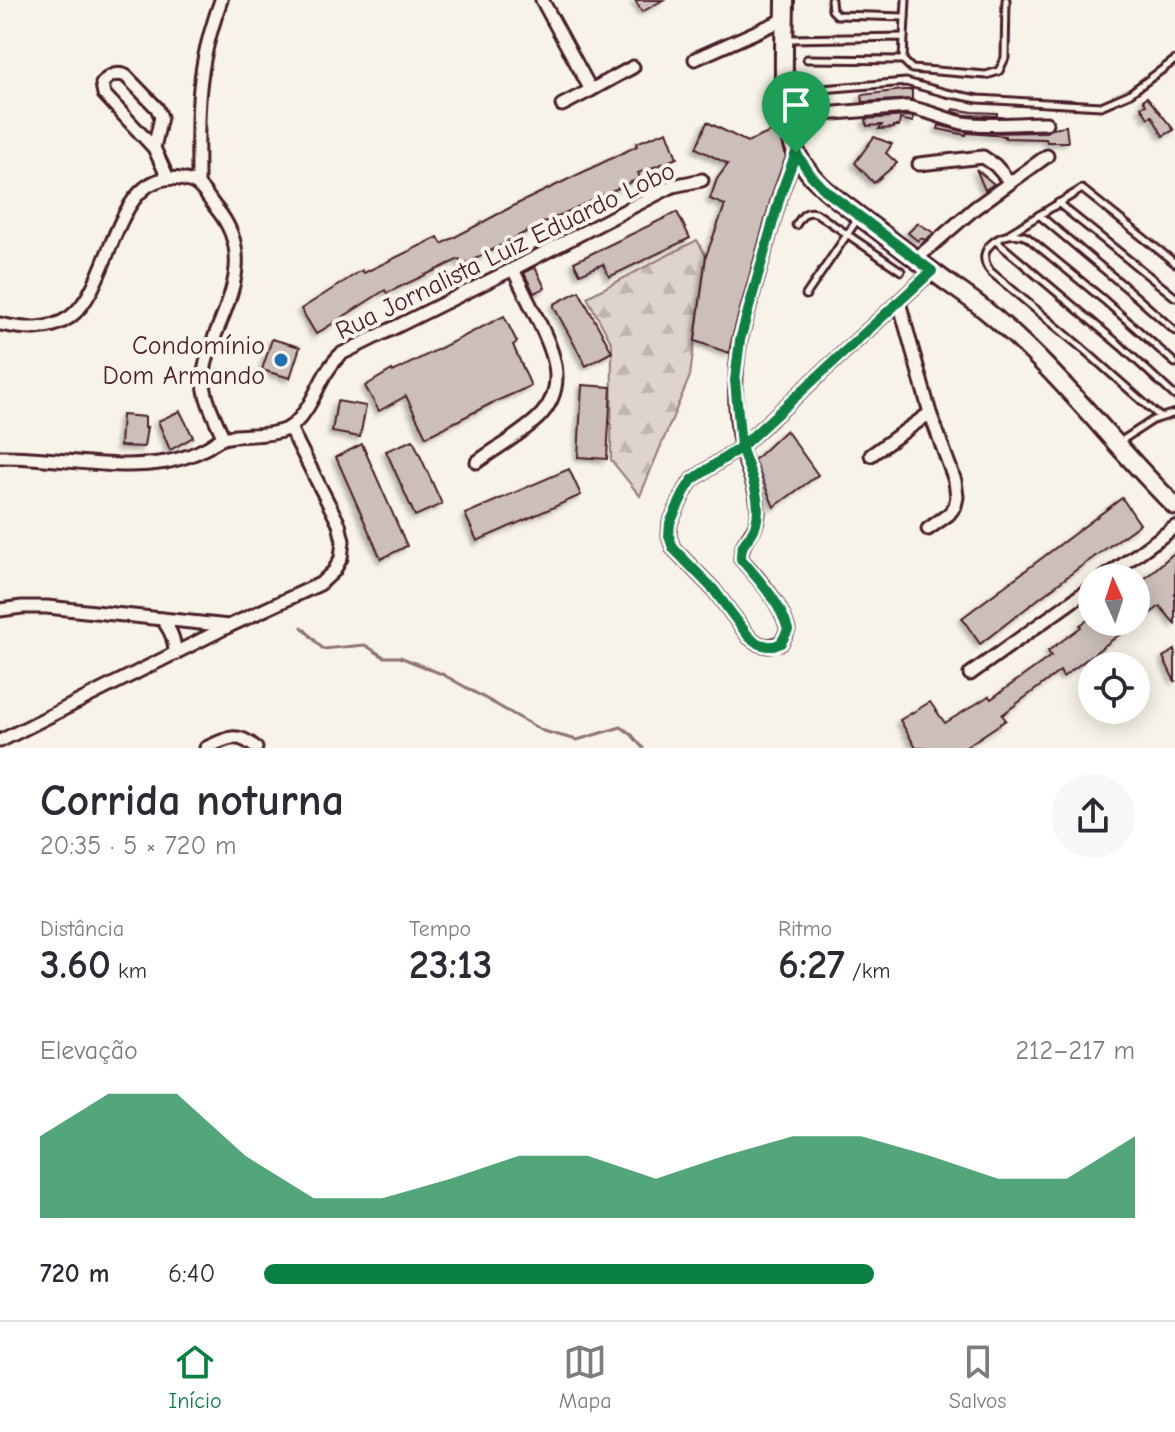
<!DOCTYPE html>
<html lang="pt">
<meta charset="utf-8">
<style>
:root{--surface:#fff;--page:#f7f7f7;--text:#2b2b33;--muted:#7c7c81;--line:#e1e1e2;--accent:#0b8043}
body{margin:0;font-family:"Comic Neue",sans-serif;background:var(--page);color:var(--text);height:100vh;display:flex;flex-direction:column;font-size:30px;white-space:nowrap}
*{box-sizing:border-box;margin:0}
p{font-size:26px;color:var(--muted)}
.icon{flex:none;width:44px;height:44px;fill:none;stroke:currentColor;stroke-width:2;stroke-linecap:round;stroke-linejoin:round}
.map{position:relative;height:748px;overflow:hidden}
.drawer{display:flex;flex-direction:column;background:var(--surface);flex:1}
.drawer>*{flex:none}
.needle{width:52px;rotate:357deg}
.controls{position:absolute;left:1078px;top:564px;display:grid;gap:16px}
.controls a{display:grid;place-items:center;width:72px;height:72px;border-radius:50%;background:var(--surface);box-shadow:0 4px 20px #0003;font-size:40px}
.pin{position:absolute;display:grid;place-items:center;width:68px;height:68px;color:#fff;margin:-82px -34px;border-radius:50% 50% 50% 0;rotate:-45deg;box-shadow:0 0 8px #0007}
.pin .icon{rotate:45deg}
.round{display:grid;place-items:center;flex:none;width:84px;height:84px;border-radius:42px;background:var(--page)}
.overview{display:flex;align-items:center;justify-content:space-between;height:136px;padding:0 40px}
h1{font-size:44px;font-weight:800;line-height:60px}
.figures{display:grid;grid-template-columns:repeat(3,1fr);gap:12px;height:136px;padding:8px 40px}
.figures div{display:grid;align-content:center}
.figures b{font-size:40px;font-weight:800}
.figures small{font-size:22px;font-weight:400}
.figures p{font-size:22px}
.chart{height:224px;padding:16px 40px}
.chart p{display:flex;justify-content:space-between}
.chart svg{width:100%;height:144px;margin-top:8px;fill:var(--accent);opacity:.7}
ul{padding:0 40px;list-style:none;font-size:26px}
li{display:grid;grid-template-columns:128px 96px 1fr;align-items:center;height:60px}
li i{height:20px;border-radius:10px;background:var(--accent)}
.tab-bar{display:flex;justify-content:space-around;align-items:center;height:112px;border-top:2px solid var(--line);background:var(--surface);font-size:22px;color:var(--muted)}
.tab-bar a{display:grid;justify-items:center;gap:4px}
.tab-bar .active{color:var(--accent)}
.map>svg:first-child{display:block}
.forest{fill:url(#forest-firs);stroke:#947a7c;stroke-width:2}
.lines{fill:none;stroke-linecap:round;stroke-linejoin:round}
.stream{stroke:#8e7275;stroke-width:3}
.building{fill:#ccbfb9;stroke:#4a1f2b;stroke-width:2;filter:url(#shadow)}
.lane-casing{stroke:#4a1f2b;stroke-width:11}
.street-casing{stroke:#4a1f2b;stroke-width:17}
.secondary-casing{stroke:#4a1f2b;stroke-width:22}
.lane{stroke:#f7f3e8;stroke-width:5}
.street{stroke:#f7f3e8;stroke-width:11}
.secondary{stroke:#f7f3e8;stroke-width:16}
.route-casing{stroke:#fff;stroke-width:16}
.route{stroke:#0b8043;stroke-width:10}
.poi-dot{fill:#1f6fb2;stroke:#f7f3e8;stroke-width:3}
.labels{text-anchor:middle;stroke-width:8;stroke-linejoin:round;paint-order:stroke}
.street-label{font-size:26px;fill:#4a1f2b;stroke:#f7f3e8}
.poi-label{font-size:26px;fill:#4a1f2b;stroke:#f7f3e8;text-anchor:end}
</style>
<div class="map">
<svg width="1175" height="748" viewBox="0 0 1175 748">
<defs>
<pattern id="forest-firs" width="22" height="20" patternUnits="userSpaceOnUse" patternTransform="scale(2)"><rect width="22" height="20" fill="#ded4cc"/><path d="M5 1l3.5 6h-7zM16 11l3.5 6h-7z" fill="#c0b6af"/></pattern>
<filter id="shadow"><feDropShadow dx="-3.5" dy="3.5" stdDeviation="2" flood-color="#0004"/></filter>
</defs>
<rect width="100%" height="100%" fill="#f7f3e8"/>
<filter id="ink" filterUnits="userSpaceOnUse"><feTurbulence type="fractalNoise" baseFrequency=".0125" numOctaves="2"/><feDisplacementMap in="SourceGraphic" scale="16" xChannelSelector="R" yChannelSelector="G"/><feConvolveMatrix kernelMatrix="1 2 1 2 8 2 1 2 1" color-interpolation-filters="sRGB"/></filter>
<g filter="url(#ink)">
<path class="forest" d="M697,240L706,256L690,376L640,496L611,460L612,344L587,297Z"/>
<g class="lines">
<path class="stream" d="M302,627L323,649L365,645L384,657H400L444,675L543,731L577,740L621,727L631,734L643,748"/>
</g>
<g class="building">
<path d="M635,0H663L642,12Z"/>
<path d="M903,90H912V99L863,102L862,95Z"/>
<path d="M1147,97L1174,130L1163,136L1152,116L1148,118L1141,107L1146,105L1143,100Z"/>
<path d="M953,109L973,112L997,113V116L964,115L952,111Z"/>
<path d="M907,116L913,117V122L900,119L899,126H893V128L879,129L882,125L867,126L866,119Z"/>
<path d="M707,122L747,142L778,129L786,156L773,191L732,338L729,353L695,341L706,256L725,205L710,199L717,179L728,164L696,148Z"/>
<path d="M939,125L961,131L983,133L1046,132L1053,128L1066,126L1068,142H1047L1046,139L1005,138V136L967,133L966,135L938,129Z"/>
<path d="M667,131L677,158L638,173L640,178L539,225L462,266L459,259L387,293L385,290L316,334L301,309L362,270L364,273L438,237L442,244L517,204L637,146L636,143Z"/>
<path d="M874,137L892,144L886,153L897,163L874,183L855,163Z"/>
<path d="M976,169L994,184L985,190Z"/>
<path d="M677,212L690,238L609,277L603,264L580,274L574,262Z"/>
<path d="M918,223L934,233L925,240L921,238L918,241L908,233Z"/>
<path d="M535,267L545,288L534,293L524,273Z"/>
<path d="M579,291L612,352L586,366L554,307V304Z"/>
<path d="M504,316L517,342L513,345L531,386L492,403L426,437L406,396L379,411L365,386L392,370L393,372Z"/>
<path d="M272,339L300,347L290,378L262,370Z"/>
<path d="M582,385L611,387L607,459L578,457Z"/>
<path d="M337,401L366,406L360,437L332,432Z"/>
<path d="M180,411L193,437L170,450L158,421Z"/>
<path d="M122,415L145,417V428L147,427L144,447L120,446Z"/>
<path d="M786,430L818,475L774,507L754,460Z"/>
<path d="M413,440L442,504L415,516L386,451Z"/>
<path d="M362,444L407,546L381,559L336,457Z"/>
<path d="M569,469L581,495L477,541L465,514Z"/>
<path d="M1122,498L1140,524L1076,570L980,644L962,618Z"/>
<path d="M1175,552V624L1160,606L1136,624V574L1141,582Z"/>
<path d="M1092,617V622H1136L1063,677L1060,671L1002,715L1006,720L964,748H916L900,720L930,702L945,723L989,696L991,699L1051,656L1048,651L1081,627L1080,625Z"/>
<path d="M1175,650V682L1163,657Z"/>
</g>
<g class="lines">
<defs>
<g id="lane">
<path d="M831,0L832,10L837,15L905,17"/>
<path d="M904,37L906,0"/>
<path d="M789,39L904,37L903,60L912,69L986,75L999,71L1005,58L1006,0"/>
<path d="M807,59L902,60"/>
<path d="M786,92L906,82L946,93L978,99L1101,106L1129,94L1175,60"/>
<path d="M1058,203L1175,297"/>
<path d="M1039,215L1124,286L1175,331"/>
<path d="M796,225C802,216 805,210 816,213L901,271"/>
<path d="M1010,233L1082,189L1175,263"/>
<path d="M998,240L996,241L1122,347L1175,396"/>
<path d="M806,295L857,220"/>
<path d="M1160,417L1083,349L991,272C970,248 1007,227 1027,237L1104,300L1175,363"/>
<path d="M1118,443L1153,420L1175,413"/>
</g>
<g id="street">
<path d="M542,0L591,90L633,67"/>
<path d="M695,59L785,19"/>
<path d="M562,105L591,90"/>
<path d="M787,117L907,107C927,110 944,119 963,123C989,127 1019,123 1046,123"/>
<path d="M154,148L161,117L157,108L126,76C116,72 109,75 102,84L104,94L154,148L168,178"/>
<path d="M796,153L781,193L740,340C734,375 734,412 741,447C746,469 759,490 758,514C757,535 740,538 741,559C759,579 781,603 788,630L781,643L768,646L759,644L749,637L714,590L673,548L669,536L670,523L685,491L692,480L741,447L932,271"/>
<path d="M919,164L983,157L995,165L1009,181"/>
<path d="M198,184C198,143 196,101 204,60C208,39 214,20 221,0"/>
<path d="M916,259L975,208L1047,156"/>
<path d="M899,302L930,413L955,481L957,497L955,506L949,514L928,529"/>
<path d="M0,324C23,329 49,332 70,317C115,285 113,155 192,182C203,186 209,200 216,208C251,250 234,289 216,333C211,346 205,360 204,374C202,396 215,417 223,437"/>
<path d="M871,455L930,413"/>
<path d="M0,457C55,456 111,471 166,462C180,459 194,455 206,448C214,444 219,438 228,437C246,434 279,437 293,425C315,406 318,376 341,354L513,269L659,193L673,186L702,180"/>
<path d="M477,462C496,448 520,435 538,418C569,387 554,353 538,320C529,303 521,286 513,269"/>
<path d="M1104,578L1175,527"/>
<path d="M0,610L22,607H47L229,626"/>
<path d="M162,619C171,631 175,640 175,654"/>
<path d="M970,674L1092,587"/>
<path d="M0,741L229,626L320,584L334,571L341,558L343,541L339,524L290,428"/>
<path d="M206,748C227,738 238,731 256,748"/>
</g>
<path id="secondary" d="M785,0C785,43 778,119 798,156C813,184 839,200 863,219C887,237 911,256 936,274C952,286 969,297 985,310C1056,367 1110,442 1175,506"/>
</defs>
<use href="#lane" class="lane-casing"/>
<use href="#street" class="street-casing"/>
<use href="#secondary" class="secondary-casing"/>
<use href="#lane" class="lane"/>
<use href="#street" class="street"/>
<use href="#secondary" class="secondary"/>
</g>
</g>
<g class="lines" filter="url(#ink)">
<defs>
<path id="route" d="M796,153L781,193L740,340L735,380L741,447L692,480L685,491L670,523L669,536L673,548L714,590L749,637L759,644L768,646H774L781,643L788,630C781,603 758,579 741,559C740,539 752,540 756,524C763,499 749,470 741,447L932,271L826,191L811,175L796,153"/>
</defs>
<use href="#route" class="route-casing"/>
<use href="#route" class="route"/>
</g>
<circle class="poi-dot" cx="281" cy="360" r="8"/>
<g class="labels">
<g class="street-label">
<text transform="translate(505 250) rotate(-26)" y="9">Rua Jornalista Luiz Eduardo Lobo</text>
</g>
<g class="poi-label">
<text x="265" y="354">Condomínio<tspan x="265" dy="30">Dom Armando</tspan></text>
</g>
</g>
</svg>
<div class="controls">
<a><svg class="needle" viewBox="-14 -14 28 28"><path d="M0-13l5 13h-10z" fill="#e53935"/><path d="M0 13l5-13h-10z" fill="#7c7c81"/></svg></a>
<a><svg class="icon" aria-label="locate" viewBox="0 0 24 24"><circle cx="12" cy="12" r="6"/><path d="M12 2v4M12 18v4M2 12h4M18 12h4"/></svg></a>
</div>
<div class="pin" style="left:796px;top:153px;background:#1e9e55"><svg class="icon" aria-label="arrive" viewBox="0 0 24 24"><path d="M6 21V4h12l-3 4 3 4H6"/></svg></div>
</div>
<section class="drawer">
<div class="overview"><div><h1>Corrida noturna</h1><p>20:35 · 5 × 720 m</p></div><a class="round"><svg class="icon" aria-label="share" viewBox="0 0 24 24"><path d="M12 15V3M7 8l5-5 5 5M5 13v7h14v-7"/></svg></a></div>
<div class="figures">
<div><p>Distância</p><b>3.60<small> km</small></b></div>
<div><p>Tempo</p><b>23:13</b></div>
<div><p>Ritmo</p><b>6:27<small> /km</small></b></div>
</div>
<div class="chart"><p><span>Elevação</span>212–217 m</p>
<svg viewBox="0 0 160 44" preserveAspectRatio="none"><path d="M0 44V19L10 6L20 6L30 25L40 38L50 38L60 32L70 25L80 25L90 32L100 25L110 19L120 19L130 25L140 32L150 32L160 19V44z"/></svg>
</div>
<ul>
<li><b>720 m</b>6:40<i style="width:70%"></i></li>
</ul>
</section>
<nav class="tab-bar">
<a class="active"><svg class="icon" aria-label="home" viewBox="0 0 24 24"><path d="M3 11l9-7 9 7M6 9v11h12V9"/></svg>Início</a>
<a><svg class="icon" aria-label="map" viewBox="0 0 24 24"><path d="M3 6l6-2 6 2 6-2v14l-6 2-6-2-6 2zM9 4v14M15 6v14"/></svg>Mapa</a>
<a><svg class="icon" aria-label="saved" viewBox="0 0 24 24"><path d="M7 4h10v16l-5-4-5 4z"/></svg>Salvos</a>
</nav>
